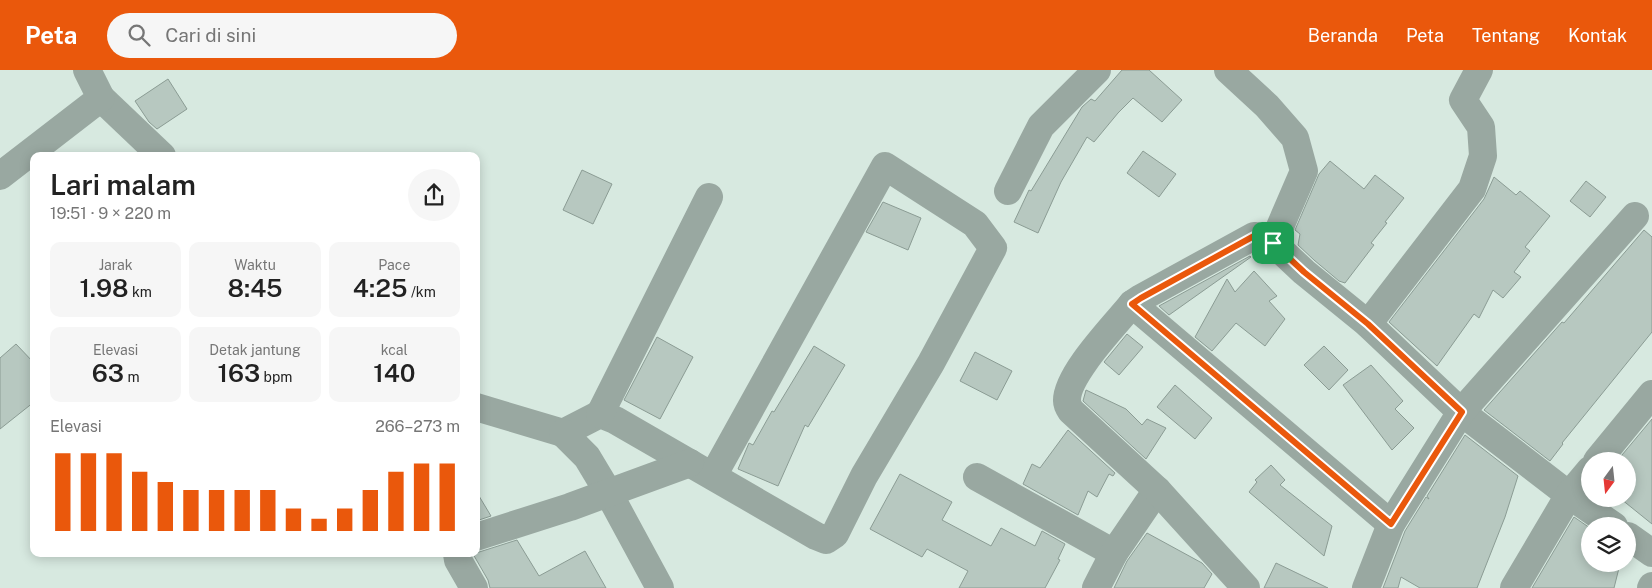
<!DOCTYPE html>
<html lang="id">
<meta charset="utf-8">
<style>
:root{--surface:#fff;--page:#f6f6f6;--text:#222;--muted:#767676;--accent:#ea580c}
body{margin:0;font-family:"Public Sans",sans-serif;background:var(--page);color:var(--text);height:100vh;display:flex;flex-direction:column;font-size:19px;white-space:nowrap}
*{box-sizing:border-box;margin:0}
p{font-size:16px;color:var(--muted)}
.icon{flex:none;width:28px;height:28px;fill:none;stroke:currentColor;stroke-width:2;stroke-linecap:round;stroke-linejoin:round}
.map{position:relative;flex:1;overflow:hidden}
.sheet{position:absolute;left:30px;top:82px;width:450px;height:405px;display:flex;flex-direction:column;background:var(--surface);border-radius:10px;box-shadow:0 2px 12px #0003}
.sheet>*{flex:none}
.needle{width:32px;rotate:195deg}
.buttons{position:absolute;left:1581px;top:382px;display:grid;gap:10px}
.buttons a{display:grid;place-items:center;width:55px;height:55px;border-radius:50%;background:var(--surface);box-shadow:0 2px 12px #0003;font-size:25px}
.pin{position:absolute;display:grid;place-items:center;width:42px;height:42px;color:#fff;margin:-21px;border-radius:10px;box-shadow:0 2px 8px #0006}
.round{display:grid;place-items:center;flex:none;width:52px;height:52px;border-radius:26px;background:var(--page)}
.headline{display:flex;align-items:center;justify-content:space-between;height:85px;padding:0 20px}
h1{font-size:28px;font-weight:600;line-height:38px}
.stats{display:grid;grid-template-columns:repeat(3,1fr);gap:8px;height:85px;padding:5px 20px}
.stats div{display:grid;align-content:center;border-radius:10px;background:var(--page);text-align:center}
.stats b{font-size:25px;font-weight:600}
.stats small{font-size:14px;font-weight:400}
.stats p{font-size:14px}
.chart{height:140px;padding:10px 20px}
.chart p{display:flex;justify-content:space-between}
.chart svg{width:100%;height:90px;margin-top:5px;stroke:var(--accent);stroke-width:6}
header{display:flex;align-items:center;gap:30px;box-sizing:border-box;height:70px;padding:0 25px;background:var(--accent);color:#fff}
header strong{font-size:24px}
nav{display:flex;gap:28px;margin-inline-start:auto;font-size:18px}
.search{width:350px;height:45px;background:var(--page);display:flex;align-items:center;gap:12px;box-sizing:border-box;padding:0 18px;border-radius:28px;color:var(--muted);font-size:19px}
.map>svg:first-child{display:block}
.building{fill:#b7c8c0;stroke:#8b9c94}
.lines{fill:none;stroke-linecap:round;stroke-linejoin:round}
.minor{stroke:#99a8a1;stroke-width:28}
.route-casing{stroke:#fff;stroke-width:10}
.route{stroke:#ea580c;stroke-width:6}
</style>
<header>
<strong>Peta</strong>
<div class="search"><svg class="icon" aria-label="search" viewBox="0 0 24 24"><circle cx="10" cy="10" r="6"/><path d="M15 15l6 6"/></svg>Cari di sini</div>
<nav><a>Beranda</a><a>Peta</a><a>Tentang</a><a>Kontak</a></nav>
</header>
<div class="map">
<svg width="1652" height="518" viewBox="0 0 1652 518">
<rect width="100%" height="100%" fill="#d7e9e0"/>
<g class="building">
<path d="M1122,0H1149L1182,30L1162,52L1133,28L1118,43L1094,72L1087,67L1061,112L1038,163L1014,152L1029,120L1031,121L1082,37L1091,29L1095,31Z"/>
<path d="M168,9L187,39L157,59L149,52L135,31Z"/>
<path d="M1143,81L1176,104L1159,127L1127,103Z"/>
<path d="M1330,91L1364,119L1375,105L1404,128L1385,152L1387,153L1371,173L1374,175L1345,213L1339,211L1314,190L1298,175L1300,164L1295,160L1319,104Z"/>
<path d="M582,100L612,114L593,154L563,140Z"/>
<path d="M1494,107L1516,125L1520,121L1550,146L1525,177L1530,181L1514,202L1521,207L1503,228L1493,220L1479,248L1474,244L1437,296L1389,252L1484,129Z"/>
<path d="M1586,111L1606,127L1590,147L1570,131Z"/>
<path d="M883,132L921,148L908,180L866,162Z"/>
<path d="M1644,160L1652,167V262L1562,373L1563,374L1550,391L1484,340L1562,252L1564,253Z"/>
<path d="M1250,186L1251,187L1169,245L1159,236Z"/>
<path d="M1254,201L1277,226L1269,231L1285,249L1265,276L1236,253L1212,281L1195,267L1227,209L1235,222Z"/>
<path d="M1127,264L1143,277L1119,305L1104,292Z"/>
<path d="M657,267L693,287L660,349L624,330Z"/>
<path d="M16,274L34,293V332L0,359V288Z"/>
<path d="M814,276L845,295L808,357L805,355L778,416L738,399L749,373L753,375L772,341L774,342Z"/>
<path d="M1324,276L1348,300L1329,320L1304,295Z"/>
<path d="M975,282L1012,301L997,330L960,311Z"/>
<path d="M1371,295L1403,331L1395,339L1414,358L1392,380L1343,315Z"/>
<path d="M1175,315L1212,348L1195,369L1157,337Z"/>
<path d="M1086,320L1126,339L1142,355L1147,349L1166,358L1146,389L1083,331Z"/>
<path d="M1652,349V454L1621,429H1628V391H1617Z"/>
<path d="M1068,360L1115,403L1113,406L1109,404L1097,427L1088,421L1078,445L1023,414L1032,394L1040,398Z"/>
<path d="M1465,365L1518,406L1505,447L1477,518H1420L1401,507L1398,518H1383L1405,461L1426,427L1429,429L1427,426Z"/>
<path d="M1271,395L1285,410L1280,415L1332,456L1324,486L1249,422L1257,412L1255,410Z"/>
<path d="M900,404L952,432L942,450L991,476L1001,458L1035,476L1042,461L1065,474L1058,489L1060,490L1045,518H959L968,501L927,479L922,487L870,459Z"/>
<path d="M476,421L491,446L476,451Z"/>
<path d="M1574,447L1590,458V494H1620L1614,518H1532Z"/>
<path d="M1147,463L1202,493L1212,504L1204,518H1114L1127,491Z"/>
<path d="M517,470L539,506L585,481L606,518H490L488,510L473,484Z"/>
<path d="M1276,493L1328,518H1264Z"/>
</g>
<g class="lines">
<g class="minor">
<path d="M1228,0L1267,36L1295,68L1304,101L1273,173L1304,202L1368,254L1461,342L1569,425L1614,456"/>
<path d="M101,28L162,86"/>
<path d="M0,106L101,28L87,0"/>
<path d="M1008,121L1041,56L1097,0"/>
<path d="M1132,234L1391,454"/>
<path d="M1368,254L1472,119L1483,86L1481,57L1463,30L1479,0"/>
<path d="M476,337L563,363L600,344L615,350L816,466L826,470L835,464L864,406L931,293L993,178L975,154L885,96L713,406"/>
<path d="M600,344L709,127"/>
<path d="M563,363L587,387L608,422L660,518"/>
<path d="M1597,391L1652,324"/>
<path d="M977,407L1114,483"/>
<path d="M1628,466L1652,483"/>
<path d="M476,467L570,437L690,393"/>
<path d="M457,484L458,490L474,518"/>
<path d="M1096,518L1114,483L1157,420"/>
<path d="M1246,518L1157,420L1071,341C1069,338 1067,335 1067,331C1066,305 1115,255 1132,234L1141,228L1254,166L1262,167L1273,173"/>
<path d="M1366,518L1391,454L1461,342L1635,146"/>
<path d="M1514,518L1569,425L1590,400"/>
<path d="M1651,518L1652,516"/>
</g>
</g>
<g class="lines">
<defs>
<path id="route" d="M1254,166L1262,167L1273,173L1304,202L1368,254L1462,342L1391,454L1132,234L1141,228Z"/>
</defs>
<use href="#route" class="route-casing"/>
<use href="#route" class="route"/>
</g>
</svg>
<div class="buttons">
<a><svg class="needle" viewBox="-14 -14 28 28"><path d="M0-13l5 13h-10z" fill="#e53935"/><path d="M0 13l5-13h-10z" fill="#767676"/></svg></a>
<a><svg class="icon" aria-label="layers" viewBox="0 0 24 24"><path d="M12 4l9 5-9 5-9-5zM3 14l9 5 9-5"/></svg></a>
</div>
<div class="pin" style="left:1273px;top:173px;background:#1e9e55"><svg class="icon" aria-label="arrive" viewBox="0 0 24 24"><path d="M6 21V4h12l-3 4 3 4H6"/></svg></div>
<section class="sheet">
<div class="headline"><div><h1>Lari malam</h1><p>19:51 · 9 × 220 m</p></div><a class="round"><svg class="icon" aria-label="share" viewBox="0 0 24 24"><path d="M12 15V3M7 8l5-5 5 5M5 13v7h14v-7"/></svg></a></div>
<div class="stats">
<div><p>Jarak</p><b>1.98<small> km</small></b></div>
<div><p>Waktu</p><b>8:45</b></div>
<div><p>Pace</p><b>4:25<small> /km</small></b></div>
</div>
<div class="stats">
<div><p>Elevasi</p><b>63<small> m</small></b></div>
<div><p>Detak jantung</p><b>163<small> bpm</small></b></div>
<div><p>kcal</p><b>140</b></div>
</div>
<div class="chart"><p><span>Elevasi</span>266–273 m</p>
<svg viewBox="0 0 160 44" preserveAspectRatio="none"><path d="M5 44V6M15 44V6M25 44V6M35 44V15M45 44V20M55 44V24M65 44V24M75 44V24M85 44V24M95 44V33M105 44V38M115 44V33M125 44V24M135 44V15M145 44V11M155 44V11"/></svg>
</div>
</section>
</div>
